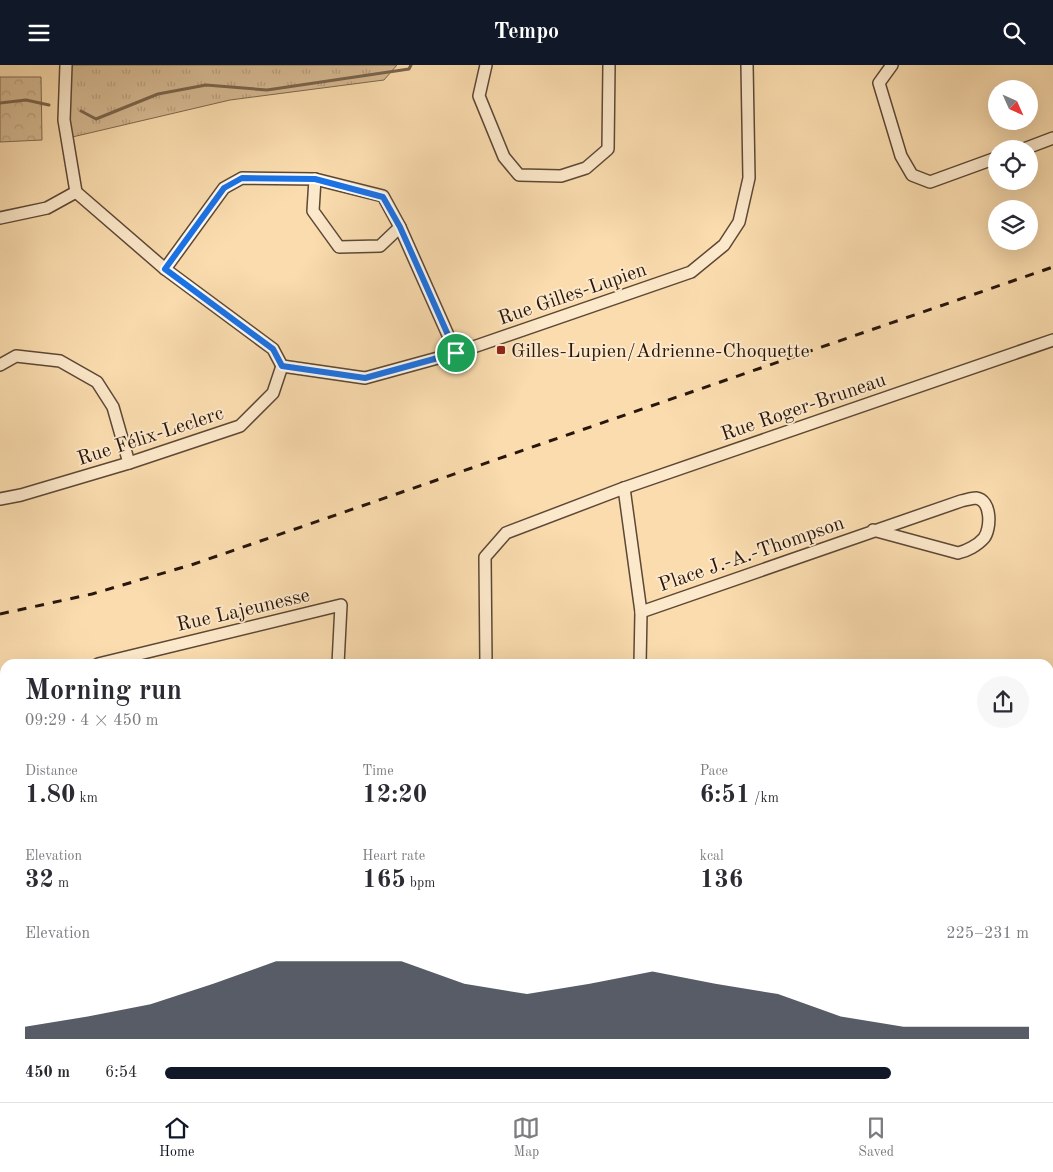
<!DOCTYPE html>
<meta charset="utf-8">
<style>
:root{--surface:#fff;--page:#f7f7f7;--text:#2b2b33;--muted:#7c7c81;--line:#e1e1e2;--accent:#111827}
body{margin:0;font-family:"Old Standard TT",serif;background:var(--page);color:var(--text);height:100vh;display:flex;flex-direction:column;font-size:19px;white-space:nowrap}
*{box-sizing:border-box;margin:0}
p{font-size:16px;color:var(--muted)}
.icon{flex:none;width:28px;height:28px;fill:none;stroke:currentColor;stroke-width:2;stroke-linecap:round;stroke-linejoin:round}
.map{position:relative;flex:1;overflow:hidden}
.details{position:absolute;left:0px;top:594px;width:1054px;height:444px;display:flex;flex-direction:column;background:var(--surface);border-radius:15px 15px 0 0;box-shadow:0 5px 20px #0002}
.details>*{flex:none}
.needle{width:32px;rotate:135deg}
.tools{position:absolute;left:988px;top:15px;display:grid;gap:10px}
.tools a{display:grid;place-items:center;width:50px;height:50px;border-radius:50%;background:var(--surface);box-shadow:0 5px 20px #0002;font-size:25px}
.pin{position:absolute;display:grid;place-items:center;width:42px;height:42px;color:#fff;margin:-21px;border:2px solid #fff;border-radius:50%;box-shadow:0 1px 5px #0007}
.round{display:grid;place-items:center;flex:none;width:52px;height:52px;border-radius:26px;background:var(--page)}
.overview{display:flex;align-items:center;justify-content:space-between;height:85px;padding:0 25px}
h1{font-size:28px;font-weight:800;line-height:38px}
.figures{display:grid;grid-template-columns:repeat(3,1fr);gap:8px;height:85px;padding:5px 25px}
.figures div{display:grid;align-content:center}
.figures b{font-size:25px;font-weight:800}
.figures small{font-size:14px;font-weight:400}
.figures p{font-size:14px}
.chart{height:140px;padding:10px 25px}
.chart p{display:flex;justify-content:space-between}
.chart svg{width:100%;height:90px;margin-top:5px;fill:var(--accent);opacity:.7}
ul{padding:0 25px;list-style:none;font-size:16px}
li{display:grid;grid-template-columns:80px 60px 1fr;align-items:center;height:38px}
li i{height:12px;border-radius:6px;background:var(--accent)}
header{display:flex;justify-content:space-between;align-items:center;height:65px;padding:0 25px;background:var(--accent);color:#fff;font-size:22px;font-weight:800}
.menu{display:flex;justify-content:space-around;align-items:center;height:70px;border-top:1px solid var(--line);background:var(--surface);font-size:14px;color:var(--muted)}
.menu a{display:grid;justify-items:center;gap:2px}
.menu .selected{color:var(--accent)}
.map>svg:first-child{display:block}
.grass{fill:url(#grass-tufts);stroke:#7f6850}
.forest{fill:url(#forest-crowns);stroke:#7f6850}
.lines{fill:none;stroke-linecap:round;stroke-linejoin:round}
.stream{stroke:#7b654d;stroke-width:3}
.minor-casing{stroke:#5c4835;stroke-width:14}
.minor{stroke:#fce8ca;stroke-width:11}
.rail{stroke:#28160d;stroke-width:3;stroke-dasharray:9 9;stroke-linecap:butt}
.route-casing{stroke:#fff;stroke-width:10}
.route{stroke:#1a73e8;stroke-width:6}
.poi-dot{fill:#8f2418;stroke:#fce8ca;stroke-width:2}
.labels{text-anchor:middle;stroke-width:4;stroke-linejoin:round;paint-order:stroke}
.street-label{font-size:20px;fill:#28160d;stroke:#fce8ca}
.poi-label{font-size:20px;fill:#28160d;stroke:#fce8ca;text-anchor:start}
</style>
<header><svg class="icon" aria-label="menu" viewBox="0 0 24 24"><path d="M4 6h16M4 12h16M4 18h16"/></svg>Tempo<svg class="icon" aria-label="search" viewBox="0 0 24 24"><circle cx="10" cy="10" r="6"/><path d="M15 15l6 6"/></svg></header>
<div class="map">
<svg width="1053" height="1037" viewBox="0 0 1053 1037">
<defs>
<pattern id="grass-tufts" width="24" height="20" patternUnits="userSpaceOnUse" patternTransform="scale(1.25)"><rect width="24" height="20" fill="#d6ba93"/><path d="M3 7l-1-3M5 7V3M7 7l1-3M15 17l-1-3M17 17v-4M19 17l1-3" fill="none" stroke="#b89f7e"/></pattern>
<pattern id="forest-crowns" width="20" height="18" patternUnits="userSpaceOnUse" patternTransform="scale(1.25)"><rect width="20" height="18" fill="#d6ba93"/><path d="M2 6a3 3 0 1 1 6 0M12 15a3 3 0 1 1 6 0" fill="none" stroke="#b89f7e"/></pattern>
</defs>
<rect width="100%" height="100%" fill="#fadcae"/>
<filter id="stains"><feTurbulence type="fractalNoise" baseFrequency=".004" numOctaves="4"/><feColorMatrix values="0 0 0 0 .2 0 0 0 0 .09 0 0 0 0 .02 0 0 0 .5 -.17"/></filter>
<radialGradient id="worn" r=".72"><stop offset=".6" stop-color="#630" stop-opacity="0"/><stop offset="1" stop-color="#630" stop-opacity=".3"/></radialGradient>
<path class="grass" d="M68,0H397L384,15L230,35L68,73Z"/>
<path class="forest" d="M0,12H41L42,75L0,77Z"/>
<g class="lines">
<g class="stream">
<path d="M0,38L26,35L49,40"/>
<path d="M81,46L96,54L158,29L206,20L267,25L409,4L411,0"/>
</g>
<defs>
<g id="minor">
<path d="M66,0L64,55L76,127L165,204L273,284L282,301"/>
<path d="M486,0L479,31L504,92L519,110L561,111L586,103L608,84L609,0"/>
<path d="M892,0L879,18L901,91L912,110L930,117L996,93"/>
<path d="M1024,84L1053,73"/>
<path d="M315,114L313,146L339,182L380,181L400,162"/>
<path d="M0,153L47,143L76,127"/>
<path d="M165,204L224,123L242,113L315,114L383,131L400,162L456,288"/>
<path d="M0,300L16,291L60,296L97,317L113,342L129,398"/>
<path d="M282,301L365,313L456,288L691,207L724,180L739,157L749,113L747,0"/>
<path d="M624,423L641,547L640,599"/>
<path d="M0,434L21,430L129,398L240,361L273,328L282,301"/>
<path d="M641,547L961,436C966,435 972,433 976,433C992,435 991,464 984,473C978,480 967,486 958,488L873,465"/>
<path d="M98,599L341,540L338,599"/>
<path d="M486,599L485,492L506,468L624,423L1053,275"/>
<path d="M0,622H5"/>
<path d="M1049,647L1053,637"/>
<path d="M1049,665L1053,667"/>
<path d="M0,814H5"/>
<path d="M0,943L5,942"/>
<path d="M1049,1016L1053,1015"/>
<path d="M337,1037V1032"/>
<path d="M489,1037V1032"/>
<path d="M638,1037V1032"/>
<path d="M947,1037L969,1032"/>
</g>
</defs>
<use href="#minor" class="minor-casing"/>
<use href="#minor" class="minor"/>
<path class="rail" d="M0,549L92,529L194,499L1053,202"/>
</g>
<g class="lines">
<defs>
<path id="route" d="M242,113L315,114L383,132L400,162L456,288L365,313L282,301L273,284L165,204L224,123Z"/>
</defs>
<use href="#route" class="route-casing"/>
<use href="#route" class="route"/>
</g>
<rect class="poi-dot" x="496" y="280" width="10" height="10" rx="2.5"/>
<g class="labels">
<g class="street-label">
<text transform="translate(572 228) rotate(-19)" y="7">Rue Gilles-Lupien</text>
<text transform="translate(803 341) rotate(-19)" y="7">Rue Roger-Bruneau</text>
<text transform="translate(150 370) rotate(-18)" y="7">Rue Félix-Leclerc</text>
<text transform="translate(751 488) rotate(-19)" y="7">Place J.-A.-Thompson</text>
<text transform="translate(243 544) rotate(-13)" y="7">Rue Lajeunesse</text>
</g>
<g class="poi-label">
<text x="511" y="292">Gilles-Lupien/Adrienne-Choquette</text>
</g>
</g>
<rect width="100%" height="100%" filter="url(#stains)"/>
<rect width="100%" height="100%" fill="url(#worn)"/>
</svg>
<div class="tools">
<a><svg class="needle" viewBox="-14 -14 28 28"><path d="M0-13l5 13h-10z" fill="#e53935"/><path d="M0 13l5-13h-10z" fill="#7c7c81"/></svg></a>
<a><svg class="icon" aria-label="locate" viewBox="0 0 24 24"><circle cx="12" cy="12" r="6"/><path d="M12 2v4M12 18v4M2 12h4M18 12h4"/></svg></a>
<a><svg class="icon" aria-label="layers" viewBox="0 0 24 24"><path d="M12 4l9 5-9 5-9-5zM3 14l9 5 9-5"/></svg></a>
</div>
<div class="pin" style="left:456px;top:288px;background:#1e9e55"><svg class="icon" aria-label="arrive" viewBox="0 0 24 24"><path d="M6 21V4h12l-3 4 3 4H6"/></svg></div>
<section class="details">
<div class="overview"><div><h1>Morning run</h1><p>09:29 · 4 × 450 m</p></div><a class="round"><svg class="icon" aria-label="share" viewBox="0 0 24 24"><path d="M12 15V3M7 8l5-5 5 5M5 13v7h14v-7"/></svg></a></div>
<div class="figures">
<div><p>Distance</p><b>1.80<small> km</small></b></div>
<div><p>Time</p><b>12:20</b></div>
<div><p>Pace</p><b>6:51<small> /km</small></b></div>
</div>
<div class="figures">
<div><p>Elevation</p><b>32<small> m</small></b></div>
<div><p>Heart rate</p><b>165<small> bpm</small></b></div>
<div><p>kcal</p><b>136</b></div>
</div>
<div class="chart"><p><span>Elevation</span>225–231 m</p>
<svg viewBox="0 0 160 44" preserveAspectRatio="none"><path d="M0 44V38L10 33L20 27L30 17L40 6L50 6L60 6L70 17L80 22L90 17L100 11L110 17L120 22L130 33L140 38L150 38L160 38V44z"/></svg>
</div>
<ul>
<li><b>450 m</b>6:54<i style="width:84%"></i></li>
</ul>
</section>
</div>
<nav class="menu">
<a class="selected"><svg class="icon" aria-label="home" viewBox="0 0 24 24"><path d="M3 11l9-7 9 7M6 9v11h12V9"/></svg>Home</a>
<a><svg class="icon" aria-label="map" viewBox="0 0 24 24"><path d="M3 6l6-2 6 2 6-2v14l-6 2-6-2-6 2zM9 4v14M15 6v14"/></svg>Map</a>
<a><svg class="icon" aria-label="saved" viewBox="0 0 24 24"><path d="M7 4h10v16l-5-4-5 4z"/></svg>Saved</a>
</nav>
